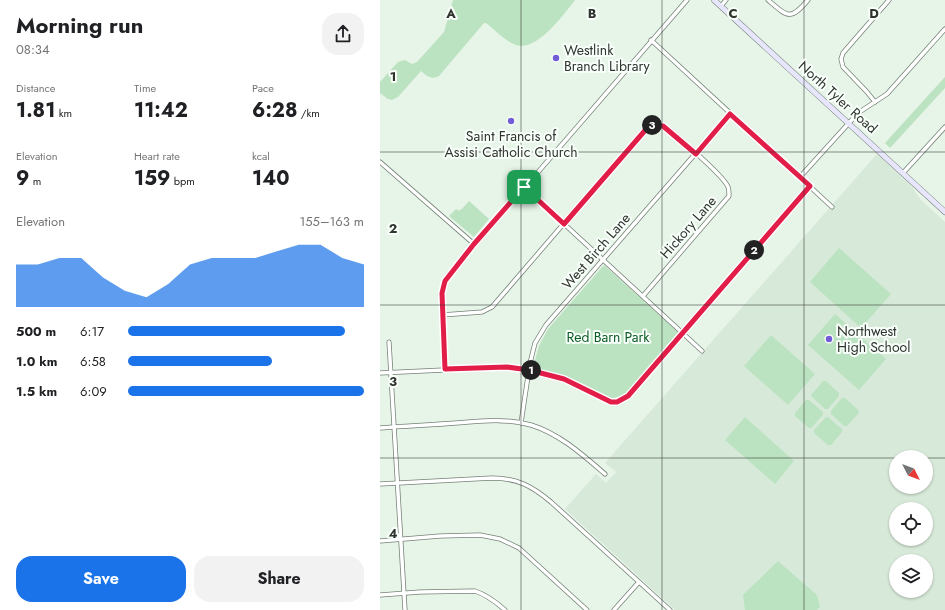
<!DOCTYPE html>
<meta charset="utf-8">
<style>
:root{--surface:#fff;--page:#f2f2f2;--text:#202124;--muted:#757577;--accent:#1a73e8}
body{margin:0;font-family:Jost,sans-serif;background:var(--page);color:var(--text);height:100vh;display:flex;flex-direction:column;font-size:15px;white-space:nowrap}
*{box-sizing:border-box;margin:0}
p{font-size:13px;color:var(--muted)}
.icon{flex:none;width:22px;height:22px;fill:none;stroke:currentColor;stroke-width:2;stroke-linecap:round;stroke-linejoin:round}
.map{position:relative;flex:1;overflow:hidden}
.panel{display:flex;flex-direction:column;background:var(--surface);width:380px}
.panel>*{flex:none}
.needle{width:26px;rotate:132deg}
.buttons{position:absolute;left:509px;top:450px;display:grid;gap:8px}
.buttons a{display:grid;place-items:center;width:44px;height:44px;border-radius:50%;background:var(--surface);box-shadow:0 1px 3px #0004;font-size:20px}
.pin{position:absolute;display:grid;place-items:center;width:34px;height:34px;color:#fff;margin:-17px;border-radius:8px;box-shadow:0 2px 6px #0006}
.km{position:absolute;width:20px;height:20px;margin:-10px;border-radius:50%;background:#222;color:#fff;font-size:11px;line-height:20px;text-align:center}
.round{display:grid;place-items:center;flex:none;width:42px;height:42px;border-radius:16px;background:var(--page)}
.head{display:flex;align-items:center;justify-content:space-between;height:68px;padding:0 16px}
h1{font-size:22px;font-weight:700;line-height:30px}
.stats{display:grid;grid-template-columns:repeat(3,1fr);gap:6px;height:68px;padding:4px 16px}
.stats div{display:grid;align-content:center}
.stats b{font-size:20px;font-weight:700}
.stats small{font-size:11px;font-weight:400}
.stats p{font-size:11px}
.chart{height:112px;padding:8px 16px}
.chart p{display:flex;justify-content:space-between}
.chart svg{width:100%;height:72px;margin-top:4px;fill:var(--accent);opacity:.7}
.button{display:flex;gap:8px;margin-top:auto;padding:8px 16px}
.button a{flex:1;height:46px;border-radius:16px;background:var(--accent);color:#fff;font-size:16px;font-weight:700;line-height:46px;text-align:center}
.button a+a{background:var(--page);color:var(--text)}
ul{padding:0 16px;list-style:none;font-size:13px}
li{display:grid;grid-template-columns:64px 48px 1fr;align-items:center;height:30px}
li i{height:10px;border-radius:5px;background:var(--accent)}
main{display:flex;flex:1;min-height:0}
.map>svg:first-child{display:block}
.built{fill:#d7e9d9;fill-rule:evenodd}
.green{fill:#bce3c1}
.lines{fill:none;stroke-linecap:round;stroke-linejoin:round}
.street-casing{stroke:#748076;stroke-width:5}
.secondary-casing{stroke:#748076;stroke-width:6}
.street{stroke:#fff;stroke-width:3.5}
.secondary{stroke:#e8e6fc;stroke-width:5}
.route-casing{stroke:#fff;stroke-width:8}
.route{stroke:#e11d48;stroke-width:5}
.grid{fill:none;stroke:#2f342f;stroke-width:1;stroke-opacity:0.55}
.poi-dot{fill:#735dd7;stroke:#f9fffa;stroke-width:1.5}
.labels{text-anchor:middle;stroke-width:4;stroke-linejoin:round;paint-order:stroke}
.poi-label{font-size:14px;fill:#2f342f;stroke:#f9fffa;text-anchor:start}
.street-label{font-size:14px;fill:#2f342f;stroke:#f9fffa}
.park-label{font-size:14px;fill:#0b5c25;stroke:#f9fffa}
.grid-label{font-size:13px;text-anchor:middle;font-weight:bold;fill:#2f342f;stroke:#f9fffa;stroke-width:4;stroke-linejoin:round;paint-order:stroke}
</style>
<main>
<section class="panel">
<div class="head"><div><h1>Morning run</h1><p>08:34</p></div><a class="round"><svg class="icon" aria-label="share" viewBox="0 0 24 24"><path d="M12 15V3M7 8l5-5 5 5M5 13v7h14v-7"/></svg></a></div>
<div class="stats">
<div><p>Distance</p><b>1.81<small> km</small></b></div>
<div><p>Time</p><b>11:42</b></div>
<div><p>Pace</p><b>6:28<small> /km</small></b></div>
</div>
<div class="stats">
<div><p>Elevation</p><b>9<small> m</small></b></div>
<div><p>Heart rate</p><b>159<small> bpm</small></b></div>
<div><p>kcal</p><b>140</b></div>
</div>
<div class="chart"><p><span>Elevation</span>155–163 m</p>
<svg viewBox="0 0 160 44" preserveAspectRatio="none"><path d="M0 44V18L10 18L20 14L30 14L40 26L50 34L60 38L70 30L80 18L90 14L100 14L110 14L120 10L130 6L140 6L150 14L160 18V44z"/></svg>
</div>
<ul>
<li><b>500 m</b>6:17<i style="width:92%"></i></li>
<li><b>1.0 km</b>6:58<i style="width:61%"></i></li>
<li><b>1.5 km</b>6:09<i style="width:100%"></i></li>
</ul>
<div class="button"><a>Save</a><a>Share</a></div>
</section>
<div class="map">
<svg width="565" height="610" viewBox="0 0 565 610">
<rect width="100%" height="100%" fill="#e7f4e8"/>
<path class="built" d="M497,154L532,187L540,199L565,222V610H295L185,509L216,474L226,483L236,472L225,463ZM516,457H546V487H516ZM516,509H546V539H516ZM516,561H546V591H516Z"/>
<g class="green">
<path d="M73,0H195C184,14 157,52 136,45C125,41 115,30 106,23H104L59,76C51,80 47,76 41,71L18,97L12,100L8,99L0,93V82L18,62L25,60L32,64L37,62L64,32Z"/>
<path d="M565,77V88L510,148L505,143Z"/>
<path d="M89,201L109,219L94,237L69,216L76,209L79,211L80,209L81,210Z"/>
<path d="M459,248L511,294L481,328L430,282Z"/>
<path d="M224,265L299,333L244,396L229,399L190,379L153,367L159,346L168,329Z"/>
<path d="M455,314L506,359L479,390L428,345Z"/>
<path d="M391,335L435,374L408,405L364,366Z"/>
<path d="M443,381H446L459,393V396L448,409H445L432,397L431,395Z"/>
<path d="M462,398H465L478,410L479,413L467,426H464L451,414V411Z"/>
<path d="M426,400H429L443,412V415L431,428H429L415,416V413Z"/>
<path d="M365,417L414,461L395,484L345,440Z"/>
<path d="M446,417H448L462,429V432L451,445H448L434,433V430Z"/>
<path d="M398,561L437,595L440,607L437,610H365L363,595Z"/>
</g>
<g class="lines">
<defs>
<g id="street">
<path d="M388,0C408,17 410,21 428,0"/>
<path d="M341,6L346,0"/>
<path d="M271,40L452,207"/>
<path d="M495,102L487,92L463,67L461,59L463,53L476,38L509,0"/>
<path d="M0,162L94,244"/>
<path d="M523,173L565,127"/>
<path d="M420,177L478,113L507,94L565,29"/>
<path d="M144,187L322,351"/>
<path d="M62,315L102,312L112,307L260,135L268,127L279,124C289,128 344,176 348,187C349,189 349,193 349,196L263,296"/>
<path d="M9,342L25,610"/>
<path d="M65,369L62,293L63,286L68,276L307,0"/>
<path d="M0,373L127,367L160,372L185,379L231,402H237L242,399L248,396L255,388L430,186"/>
<path d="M141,423L150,363L155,343L166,325L350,114"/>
<path d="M0,428C25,426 51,425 76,423C103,421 125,418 151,425C180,434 203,455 225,474"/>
<path d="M0,484L112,478C137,478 152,486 171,502L290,610"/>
<path d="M0,541L60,536L100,535L120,539L139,548L207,610"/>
<path d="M0,595L40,592L95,591C107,595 116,602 125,610"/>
<path d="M234,610L259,582"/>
</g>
<path id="secondary" d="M334,0L565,212"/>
</defs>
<use href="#street" class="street-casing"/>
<use href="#secondary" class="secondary-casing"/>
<use href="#street" class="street"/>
<use href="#secondary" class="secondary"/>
</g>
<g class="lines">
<defs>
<path id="route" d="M350,114L430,186L248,396L237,402H231L184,379L149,370L127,367L65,369L62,293L65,281L94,244L144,187L184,224L268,127L273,125L283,126L316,154Z"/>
</defs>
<use href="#route" class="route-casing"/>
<use href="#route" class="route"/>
</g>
<path class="grid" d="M141,0V610M282,0V610M424,0V610M0,152H565M0,305H565M0,458H516M546,458H565"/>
<g class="poi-dot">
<circle cx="176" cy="58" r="4"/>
<circle cx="131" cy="121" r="4"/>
<circle cx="449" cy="339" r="4"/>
</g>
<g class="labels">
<g class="poi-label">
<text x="184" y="55">Westlink<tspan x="184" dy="16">Branch Library</tspan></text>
<text x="131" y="141" text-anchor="middle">Saint Francis of<tspan x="131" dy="16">Assisi Catholic Church</tspan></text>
<text x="457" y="336">Northwest<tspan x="457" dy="16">High School</tspan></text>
</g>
<g class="street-label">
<text transform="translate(458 97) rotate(42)" y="5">North Tyler Road</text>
<text transform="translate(308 227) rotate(-49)" y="5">Hickory Lane</text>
<text transform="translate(216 251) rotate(-49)" y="5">West Birch Lane</text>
</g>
<g class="park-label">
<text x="228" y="342">Red Barn Park</text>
</g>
</g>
<g class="grid-label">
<text x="71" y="18">A</text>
<text x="212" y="18">B</text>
<text x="353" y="18">C</text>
<text x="494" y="18">D</text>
<text x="13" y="81">1</text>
<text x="13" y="233">2</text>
<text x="13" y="386">3</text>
<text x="13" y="538">4</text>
</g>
</svg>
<div class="buttons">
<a><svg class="needle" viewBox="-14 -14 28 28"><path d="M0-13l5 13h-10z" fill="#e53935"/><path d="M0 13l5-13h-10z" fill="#757577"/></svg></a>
<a><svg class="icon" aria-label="locate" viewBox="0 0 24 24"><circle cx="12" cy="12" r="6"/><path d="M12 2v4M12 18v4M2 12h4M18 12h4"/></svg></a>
<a><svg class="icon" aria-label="layers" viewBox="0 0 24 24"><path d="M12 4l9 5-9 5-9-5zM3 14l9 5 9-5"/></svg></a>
</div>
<div class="pin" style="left:144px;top:187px;background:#1e9e55"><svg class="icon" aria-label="arrive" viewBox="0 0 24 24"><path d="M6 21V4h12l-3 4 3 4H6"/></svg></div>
<b class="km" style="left:151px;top:370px">1</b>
<b class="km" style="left:374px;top:250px">2</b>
<b class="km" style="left:272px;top:125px">3</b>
</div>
</main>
